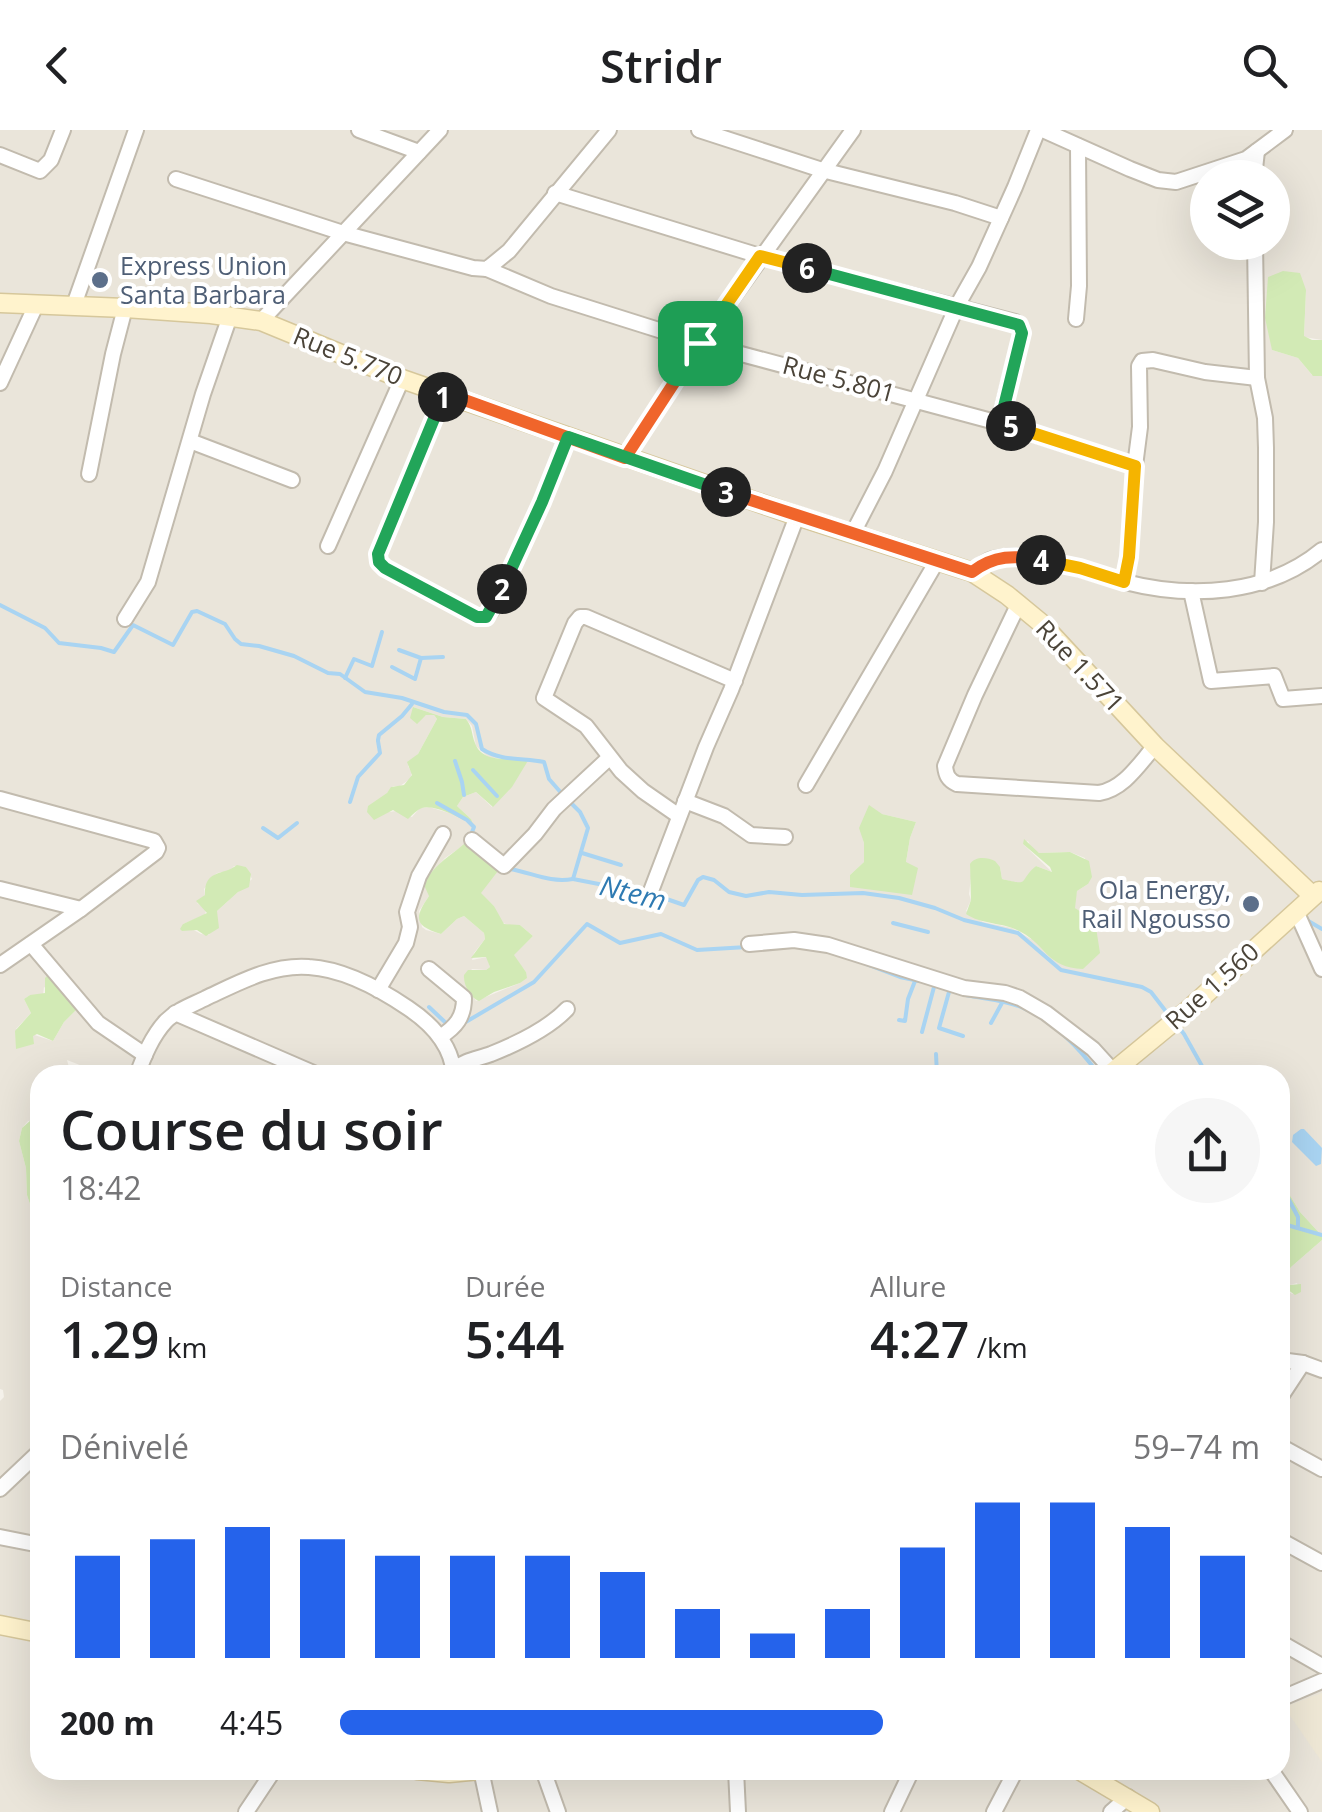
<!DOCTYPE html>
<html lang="fr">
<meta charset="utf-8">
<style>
:root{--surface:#fff;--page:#f6f6f6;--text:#202124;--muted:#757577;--accent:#2563eb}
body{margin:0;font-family:"Open Sans",sans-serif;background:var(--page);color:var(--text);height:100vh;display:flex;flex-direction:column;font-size:38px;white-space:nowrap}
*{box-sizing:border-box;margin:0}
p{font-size:32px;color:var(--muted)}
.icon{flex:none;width:55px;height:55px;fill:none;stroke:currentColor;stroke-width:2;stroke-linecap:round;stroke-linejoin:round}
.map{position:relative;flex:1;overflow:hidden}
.sheet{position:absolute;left:30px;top:935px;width:1260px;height:715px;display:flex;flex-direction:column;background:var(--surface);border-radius:30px;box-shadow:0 10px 40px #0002}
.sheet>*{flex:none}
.tools{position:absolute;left:1190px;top:30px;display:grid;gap:20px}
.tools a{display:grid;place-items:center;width:100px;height:100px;border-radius:50%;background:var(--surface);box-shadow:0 10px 40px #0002;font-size:50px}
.pin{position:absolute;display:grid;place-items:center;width:85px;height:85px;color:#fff;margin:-42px;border-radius:20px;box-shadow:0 5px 15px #0006}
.km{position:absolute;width:50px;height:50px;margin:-25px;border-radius:50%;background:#222;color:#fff;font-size:28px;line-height:50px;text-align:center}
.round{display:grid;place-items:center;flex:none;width:105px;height:105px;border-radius:52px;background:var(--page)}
.head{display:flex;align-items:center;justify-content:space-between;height:170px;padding:0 30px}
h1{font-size:55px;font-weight:600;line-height:75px}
.metrics{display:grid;grid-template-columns:repeat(3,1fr);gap:15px;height:170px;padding:10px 30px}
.metrics div{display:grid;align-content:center}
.metrics b{font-size:50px;font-weight:600}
.metrics small{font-size:28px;font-weight:400}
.metrics p{font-size:28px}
.chart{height:280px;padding:20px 30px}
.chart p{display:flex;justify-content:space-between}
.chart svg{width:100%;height:180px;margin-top:10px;stroke:var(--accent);stroke-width:6}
ul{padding:0 30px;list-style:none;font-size:32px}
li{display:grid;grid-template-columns:160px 120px 1fr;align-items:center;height:75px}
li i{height:25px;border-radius:12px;background:var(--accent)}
header{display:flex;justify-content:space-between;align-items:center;height:130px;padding:0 30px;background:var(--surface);font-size:45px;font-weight:600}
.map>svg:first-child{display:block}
.residential{fill:#eae5da;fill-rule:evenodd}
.education{fill:#efe8d6}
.green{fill:#d2eab5}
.water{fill:#a9d4f2}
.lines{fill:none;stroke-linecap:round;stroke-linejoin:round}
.stream{stroke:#a9d4f2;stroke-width:4}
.minor-casing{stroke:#c2bbae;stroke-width:18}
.secondary-casing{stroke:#d6c79b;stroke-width:21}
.minor{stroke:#fff;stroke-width:14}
.secondary{stroke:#fff3cd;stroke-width:18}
.split-1-casing{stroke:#fff;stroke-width:20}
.split-2-casing{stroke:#fff;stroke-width:20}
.split-3-casing{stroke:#fff;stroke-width:20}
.split-4-casing{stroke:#fff;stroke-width:20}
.split-5-casing{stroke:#fff;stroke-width:20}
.split-6-casing{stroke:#fff;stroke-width:20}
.split-7-casing{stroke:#fff;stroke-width:20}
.split-1{stroke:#f0652b;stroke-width:12}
.split-2{stroke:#22a559;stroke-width:12}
.split-3{stroke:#22a559;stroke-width:12}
.split-4{stroke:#f0652b;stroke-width:12}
.split-5{stroke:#f5b400;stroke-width:12}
.split-6{stroke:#22a559;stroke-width:12}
.split-7{stroke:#f5b400;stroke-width:12}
.service-dot{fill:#5c6f8a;stroke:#fff;stroke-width:4}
.labels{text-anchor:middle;stroke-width:8;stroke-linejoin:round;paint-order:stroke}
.service-label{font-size:25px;fill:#4e5e75;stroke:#fff;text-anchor:start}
.street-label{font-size:25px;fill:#4b4439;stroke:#fff}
.water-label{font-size:28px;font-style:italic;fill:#2e7ab2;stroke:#fff}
</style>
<header><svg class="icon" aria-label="back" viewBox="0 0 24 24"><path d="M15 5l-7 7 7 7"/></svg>Stridr<svg class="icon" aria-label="search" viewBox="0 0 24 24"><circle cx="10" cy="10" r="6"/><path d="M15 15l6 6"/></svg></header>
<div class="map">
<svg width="1322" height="1682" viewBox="0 0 1322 1682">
<rect width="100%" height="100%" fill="#f6f3ec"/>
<path class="residential" d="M0,0H1322V210L1304,207L1306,161L1272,220L1298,228L1312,245L1322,246V1106L1300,1082L1280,1049V945H95V941L67,930L71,945H40V990L28,991L22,998L19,1011L26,1038L27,1065L31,1077L40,1089V1167L32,1189L40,1196V1640H1280V1154L1292,1164L1301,1162L1297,1153L1290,1155L1283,1151L1291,1137L1322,1110V1682H0V1271L4,1267L3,1260L0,1259ZM1208,48H1272V112H1208ZM413,577L443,587L466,589L472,596L476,616L489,628L528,629L492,677L476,662L463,667L457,676L471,689L470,695L459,686L429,677L420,678L412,687L396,681L389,682L387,663L393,656H400L410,649L412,643L408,636L418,624L437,589L434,585H426L421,589ZM882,684L916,692L910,708L906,732L850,745L864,732V713L860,698ZM1028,711L1032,719L1039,723L1070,722L1085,728L1088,754L1077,761L1074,773L1075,778L1087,787L1031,809L1012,798L983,792L966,781L971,770L969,764L971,747L970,734L1000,737L1002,749L1021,754L1025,752L1036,736L1052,742L1023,714ZM464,715L480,763L494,776L501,792L508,795H520L533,806L513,825L526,842L520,853L476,871L464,849L472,839L486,840L490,837L487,827L472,830L474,823L485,809L484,803L464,786L457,789L441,804L426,800L422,797L419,781L429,766L436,738L445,728ZM234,736L246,737L252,749L216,782L209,805L201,804L183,794L205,785L206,780L197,773L205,765L204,759L217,743L230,741ZM44,857L79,877L64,892L53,911L16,899L31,883L24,869L30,865H43Z"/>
<path class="education" d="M1322,1563V1632L1284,1577Z"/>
<g class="green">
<path d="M1283,141L1300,143L1306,160L1304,206L1312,210H1322V246H1313L1298,228L1272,220L1265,188L1268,147Z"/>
<path d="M413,577L443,587L466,589C473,598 471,603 475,613C482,634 511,628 529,629L512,657L493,677L476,662L463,667L457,676L471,689L473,695C462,689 435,674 422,678C418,679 411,686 408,689L393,680L374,690L367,682L368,676L387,663L391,657L404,655L412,645L407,632L418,624L437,589L434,585H426L417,594L410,588Z"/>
<path d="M869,675L882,684L916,692L910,708L906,732L918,738L912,765L850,757V745L864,732V713L859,698Z"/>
<path d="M1024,709L1039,723L1070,722L1089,731L1092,747L1088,754L1077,761L1075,778L1095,791L1100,823L1083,839C1046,837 1048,817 1021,802C1004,792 982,795 966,784L971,770L970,734C975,726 987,727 995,731L1000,737L1002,749C1032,756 1017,752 1036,736L1052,742L1050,737L1023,714Z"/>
<path d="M464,714L485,728L498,741L481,763L494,776L504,794L520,795L533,806L514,825L526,842L527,848L520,853L494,862L479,871C470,868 463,854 464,845L468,840H486L490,837L486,827L471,828L485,809L484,803L464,786L457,789L441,804C414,796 414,788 429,766L424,755C431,737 450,726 464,714Z"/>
<path d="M237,735L246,737L251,744L249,757L238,762L217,781L219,798L206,806L197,800L182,801L180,799L183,794L207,783L196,771L205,765C204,739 223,746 237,735Z"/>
<path d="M50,843L79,877L64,892L53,911L37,904L33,906L34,914L16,919L15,901L31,883L24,869L30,865L45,863V848Z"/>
<path d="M31,990H40V1089L31,1077L27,1065L26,1038L19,1011L22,998Z"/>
<path d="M1280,1049L1300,1082L1322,1106V1110L1291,1137L1283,1150L1290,1155L1301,1154V1162L1295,1165L1280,1154Z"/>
</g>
<path class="water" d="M1301,999H1304L1322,1018L1321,1034L1316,1036L1292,1012L1293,1005Z"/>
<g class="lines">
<g class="stream">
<path d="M0,475L45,498L59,513L101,518L114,522L133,495L173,515L192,482L197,481L225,494L235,509L241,514L259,516L294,526L328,543L340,544L365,562L402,568L444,582L467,585L476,594L482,619C500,631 523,628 544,632L549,649L563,665"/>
<path d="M399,520L421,528L443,527"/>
<path d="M392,537L415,549L421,528"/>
<path d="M345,548L354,529L372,536L382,502"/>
<path d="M378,610L379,605L402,586L412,574"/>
<path d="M455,631L462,652L464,665"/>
<path d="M473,640L497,666"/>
<path d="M350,672L358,647L380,623L378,611"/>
<path d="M570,672L580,682L588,698L573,749L609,756L631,757L645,763"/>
<path d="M437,673L467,690L474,697L470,707"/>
<path d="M263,698L278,708L297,693"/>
<path d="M582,723L621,735"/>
<path d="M510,739C533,743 549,753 573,749"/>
<path d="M655,765L684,775L698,750L703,747L714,750L729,762L746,766L769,762L802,765L863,763L899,768L935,778L964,790L1018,803L1061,840L1142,857L1151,862L1171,888"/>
<path d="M1305,789L1322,799"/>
<path d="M893,793L928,802"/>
<path d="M866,834L900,847L919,851"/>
<path d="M949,862L939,898L963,906"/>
<path d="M966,865C985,869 1004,870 1021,877C1052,890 1080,918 1099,945"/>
<path d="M429,877L447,894"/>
<path d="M899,890L905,891L908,869L915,851"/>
<path d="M464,893L534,852L587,794L620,813L661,804L697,820L747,817"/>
<path d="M991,893L1003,871"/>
<path d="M1177,895L1184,904L1207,945"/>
<path d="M922,902L934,857"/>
<path d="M936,924L937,945"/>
<path d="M1280,1053L1298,1087V1098"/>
<path d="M1280,1093L1322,1105"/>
</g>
<defs>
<g id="minor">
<path d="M359,0L419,22"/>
<path d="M699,0L822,40L955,73L1001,88"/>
<path d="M1043,0L1130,39L1158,50L1176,52L1246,29L1285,0"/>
<path d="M0,25L40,41L51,30L63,0"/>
<path d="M1254,48L1257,21"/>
<path d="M176,49L343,103L473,138L487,139L509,121L609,0"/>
<path d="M555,63L760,126L1015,192L1019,195L1022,203L999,293"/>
<path d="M1255,112L1257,248L1265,288L1266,318V392L1262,453"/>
<path d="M487,139L551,166L700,213L999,293L1135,336"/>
<path d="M74,175L136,0"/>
<path d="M1076,189L1079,156L1078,16"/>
<path d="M261,191L440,0"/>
<path d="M0,253L36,175"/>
<path d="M445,263L378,424L379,432L385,438L477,487H486L492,480L542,372L568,307"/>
<path d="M190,311L292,350"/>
<path d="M625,328L700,213L853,0"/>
<path d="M89,344L113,224L125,178"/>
<path d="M853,403L885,341L957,176L979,137L1015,57L1038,0"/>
<path d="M328,416L402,249"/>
<path d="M972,442C980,436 988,429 998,428C1036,420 1089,443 1125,452C1191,469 1268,465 1322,420"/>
<path d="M1124,452L1129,427L1135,336L1140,297L1139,236L1142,231L1153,230L1205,242L1257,248"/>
<path d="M1191,461L1211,551L1274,546L1283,569L1322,566"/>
<path d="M1019,473L975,565L945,636C946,645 948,650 957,654L1099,663C1124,659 1139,634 1155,616"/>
<path d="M125,489L148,452L203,264L230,186"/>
<path d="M806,655L937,431"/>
<path d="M0,669L154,711L158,718L156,722L81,779L0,835"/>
<path d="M685,671L724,686L751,705L785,707"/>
<path d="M679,686L643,661L621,641L586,596L544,568L575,493L580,487H586L735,551"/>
<path d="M472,710L504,736L535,704L554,679L609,628"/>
<path d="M0,759L81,779"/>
<path d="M651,761L706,617L731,560L797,386"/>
<path d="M1296,781L1322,839"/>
<path d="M31,814L98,893L145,925"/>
<path d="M749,814L794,810L828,815L964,858L1005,863L1020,868L1046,883L1093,919L1113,941"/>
<path d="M429,839L464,868C464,887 456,897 440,907"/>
<path d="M378,860L406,813L410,797L407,782L419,746L443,704"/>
<path d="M175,883L318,945"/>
<path d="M454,939C466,930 477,929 491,924C516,914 548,899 567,879"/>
<path d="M137,945C144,926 152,906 166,891C177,880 192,875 206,868C238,853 272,834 309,837C343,839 380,859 408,878C432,894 452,915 454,945"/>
<path d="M1280,1230L1303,1233L1322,1240"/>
<path d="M1280,1268L1303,1233"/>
<path d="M1280,1316L1322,1339"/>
<path d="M0,1359L40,1321"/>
<path d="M0,1407L40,1415"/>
<path d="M1280,1410L1322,1433"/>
<path d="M1280,1512L1322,1536"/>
<path d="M1280,1569L1322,1551"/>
<path d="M481,1640L490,1682"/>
<path d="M543,1640L558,1682"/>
<path d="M736,1640L738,1682"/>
<path d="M1271,1640L1300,1682"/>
<path d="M246,1682L274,1640"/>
<path d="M892,1682L912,1640"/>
<path d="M994,1682L1016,1640"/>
<path d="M1111,1682L1128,1667"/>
</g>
<g id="secondary">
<path d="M0,173L125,178L211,184L261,191L402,249L797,386L972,442L1007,465L1041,493L1155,616L1313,766"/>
<path d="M1109,945L1188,880L1319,761"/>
<path d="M0,1495L40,1503"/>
<path d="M417,1640L449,1643L480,1640"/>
<path d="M1079,1640L1150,1682"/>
</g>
</defs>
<use href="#minor" class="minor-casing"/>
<use href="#secondary" class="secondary-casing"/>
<use href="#minor" class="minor"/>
<use href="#secondary" class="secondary"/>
</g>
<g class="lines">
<defs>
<path id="split-1" d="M443,267L445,263L625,328L700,213"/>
<path id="split-2" d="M443,267L378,424L379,432L385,438L477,487H486L502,459"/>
<path id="split-3" d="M502,459L542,372L568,307L726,362"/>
<path id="split-4" d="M726,362L972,442C994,425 1015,425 1041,430"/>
<path id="split-5" d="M1011,296L1135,336L1129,427L1124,452L1080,438L1041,430"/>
<path id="split-6" d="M807,138L1019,195L1022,203L1000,293L1011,296"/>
<path id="split-7" d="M700,213L760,126L807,138"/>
</defs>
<use href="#split-1" class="split-1-casing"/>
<use href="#split-2" class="split-2-casing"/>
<use href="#split-3" class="split-3-casing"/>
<use href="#split-4" class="split-4-casing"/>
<use href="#split-5" class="split-5-casing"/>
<use href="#split-6" class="split-6-casing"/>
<use href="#split-7" class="split-7-casing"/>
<use href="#split-1" class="split-1"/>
<use href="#split-2" class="split-2"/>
<use href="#split-3" class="split-3"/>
<use href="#split-4" class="split-4"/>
<use href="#split-5" class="split-5"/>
<use href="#split-6" class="split-6"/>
<use href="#split-7" class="split-7"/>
</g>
<g class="service-dot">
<circle cx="100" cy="150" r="10"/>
<circle cx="1251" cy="774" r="10"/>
</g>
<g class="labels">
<g class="service-label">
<text x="120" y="145">Express Union<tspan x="120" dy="29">Santa Barbara</tspan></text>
<text x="1231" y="769" text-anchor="end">Ola Energy,<tspan x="1231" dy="29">Rail Ngousso</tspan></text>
</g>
<g class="street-label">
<text transform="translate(348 226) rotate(22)" y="9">Rue 5.770</text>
<text transform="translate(839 249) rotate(15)" y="9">Rue 5.801</text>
<text transform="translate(1080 536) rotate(47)" y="9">Rue 1.571</text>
<text transform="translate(1212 856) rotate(-42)" y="9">Rue 1.560</text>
</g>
<g class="water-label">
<text transform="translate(633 763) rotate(14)" y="10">Ntem</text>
</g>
</g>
</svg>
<div class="tools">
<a><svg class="icon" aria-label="layers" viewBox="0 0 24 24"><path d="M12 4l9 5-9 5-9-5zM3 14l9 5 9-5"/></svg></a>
</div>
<div class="pin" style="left:700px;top:213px;background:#1e9e55"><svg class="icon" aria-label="arrive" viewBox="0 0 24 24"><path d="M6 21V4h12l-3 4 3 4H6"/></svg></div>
<b class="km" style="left:443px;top:267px">1</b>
<b class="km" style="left:502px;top:459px">2</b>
<b class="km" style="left:726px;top:362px">3</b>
<b class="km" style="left:1041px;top:430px">4</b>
<b class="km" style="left:1011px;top:296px">5</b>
<b class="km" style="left:807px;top:138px">6</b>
<section class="sheet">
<div class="head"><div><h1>Course du soir</h1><p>18:42</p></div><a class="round"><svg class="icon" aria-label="share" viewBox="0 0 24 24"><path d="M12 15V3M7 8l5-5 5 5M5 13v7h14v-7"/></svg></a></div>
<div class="metrics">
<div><p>Distance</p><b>1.29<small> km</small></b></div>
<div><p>Durée</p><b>5:44</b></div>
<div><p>Allure</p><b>4:27<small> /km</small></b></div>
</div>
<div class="chart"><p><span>Dénivelé</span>59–74 m</p>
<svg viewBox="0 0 160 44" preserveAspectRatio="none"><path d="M5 44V19M15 44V15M25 44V12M35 44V15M45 44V19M55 44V19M65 44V19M75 44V23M85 44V32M95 44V38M105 44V32M115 44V17M125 44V6M135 44V6M145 44V12M155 44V19"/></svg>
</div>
<ul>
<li><b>200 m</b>4:45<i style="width:59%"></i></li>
</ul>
</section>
</div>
